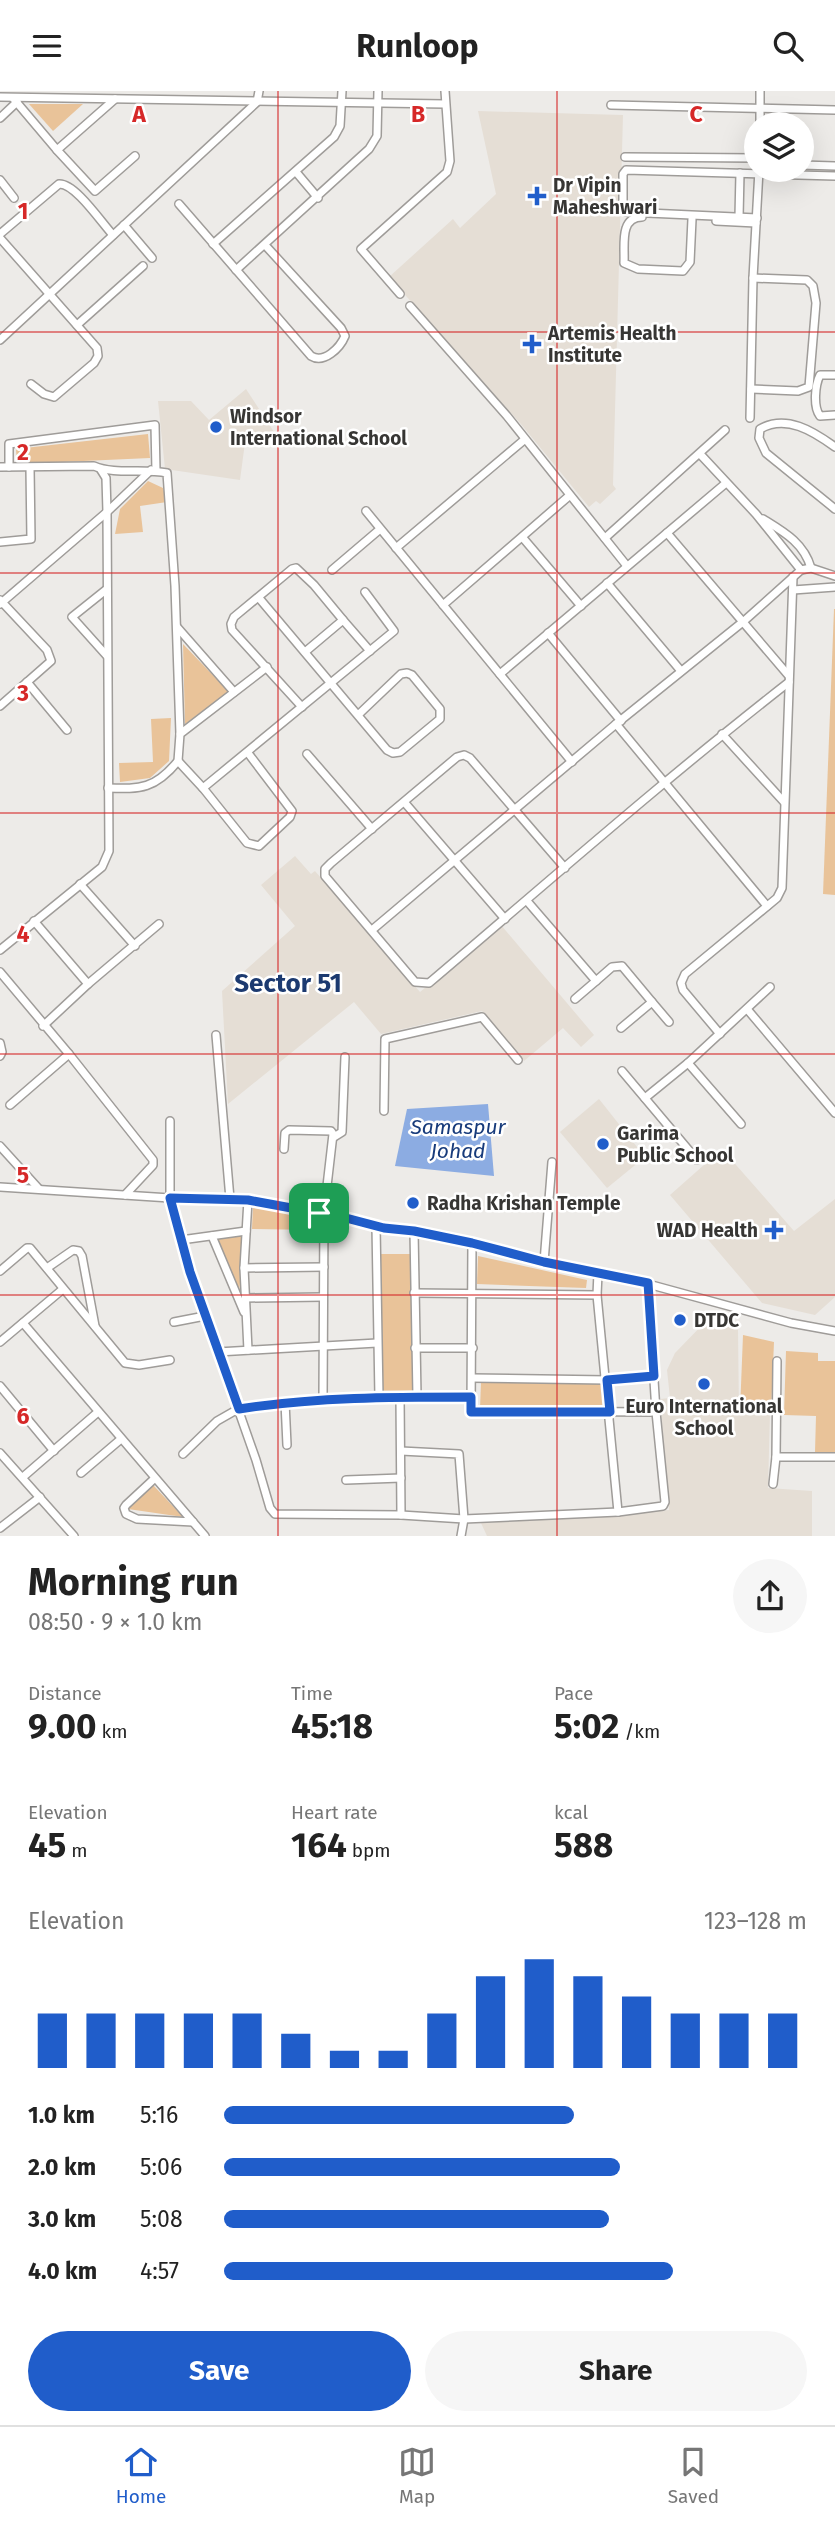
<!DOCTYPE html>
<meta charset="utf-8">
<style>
:root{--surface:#fff;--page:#f6f6f6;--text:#222;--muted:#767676;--line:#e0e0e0;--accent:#205dca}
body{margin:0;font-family:"Fira Sans",sans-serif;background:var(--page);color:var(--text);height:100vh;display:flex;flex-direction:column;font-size:26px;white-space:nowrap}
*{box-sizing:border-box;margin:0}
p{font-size:23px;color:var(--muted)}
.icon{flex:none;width:38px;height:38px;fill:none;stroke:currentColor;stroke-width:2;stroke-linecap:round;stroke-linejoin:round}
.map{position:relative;height:1445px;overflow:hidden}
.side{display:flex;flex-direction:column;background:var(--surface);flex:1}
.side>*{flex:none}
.controls{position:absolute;left:744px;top:21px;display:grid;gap:14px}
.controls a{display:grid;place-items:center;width:70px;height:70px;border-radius:50%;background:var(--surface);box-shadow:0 7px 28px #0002;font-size:35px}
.pin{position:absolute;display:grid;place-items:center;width:60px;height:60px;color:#fff;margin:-30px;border-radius:14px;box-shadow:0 4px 10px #0006}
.round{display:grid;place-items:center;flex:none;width:74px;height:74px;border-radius:37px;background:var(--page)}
.head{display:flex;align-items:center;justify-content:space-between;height:119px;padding:0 28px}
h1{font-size:38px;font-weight:700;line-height:52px}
.figures{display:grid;grid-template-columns:repeat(3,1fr);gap:10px;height:119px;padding:7px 28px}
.figures div{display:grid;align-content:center}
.figures b{font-size:35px;font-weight:700}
.figures small{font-size:19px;font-weight:400}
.figures p{font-size:19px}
.chart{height:196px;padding:14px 28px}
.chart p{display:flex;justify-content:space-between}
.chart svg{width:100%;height:126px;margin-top:7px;stroke:var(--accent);stroke-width:6}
.action{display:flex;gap:14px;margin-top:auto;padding:14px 28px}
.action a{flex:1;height:80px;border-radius:42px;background:var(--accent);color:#fff;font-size:28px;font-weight:700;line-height:80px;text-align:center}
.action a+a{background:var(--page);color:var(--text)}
ul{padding:0 28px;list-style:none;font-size:23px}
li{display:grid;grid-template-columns:112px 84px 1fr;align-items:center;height:52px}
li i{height:18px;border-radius:9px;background:var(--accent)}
header{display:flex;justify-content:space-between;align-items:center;height:91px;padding:0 28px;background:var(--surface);font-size:32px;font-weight:700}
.tab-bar{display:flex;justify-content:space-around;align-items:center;height:98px;border-top:2px solid var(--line);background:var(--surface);font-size:19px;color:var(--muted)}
.tab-bar a{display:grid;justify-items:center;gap:4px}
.tab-bar .selected{color:var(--accent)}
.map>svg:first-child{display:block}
.built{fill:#e5ded5}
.green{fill:#e9c399}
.water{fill:#8cace2}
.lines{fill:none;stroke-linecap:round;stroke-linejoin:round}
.street-casing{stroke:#9f9c99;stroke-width:10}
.street{stroke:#fff;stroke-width:7}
.route-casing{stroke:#fff;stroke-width:14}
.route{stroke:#205dca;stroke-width:9}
.grid{fill:none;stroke:#d62828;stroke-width:2;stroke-opacity:0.55}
.poi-dot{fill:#205dca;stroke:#fff;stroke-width:2.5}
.labels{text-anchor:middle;stroke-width:5;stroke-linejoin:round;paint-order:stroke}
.poi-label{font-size:19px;font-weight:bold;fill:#373634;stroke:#fff;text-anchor:start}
.water-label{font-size:21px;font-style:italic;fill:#173b7b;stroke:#fff}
.district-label{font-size:26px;font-weight:bold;fill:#1c3a70;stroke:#fff}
.grid-label{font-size:23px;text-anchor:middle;font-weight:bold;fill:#d62828;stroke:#fff;stroke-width:5;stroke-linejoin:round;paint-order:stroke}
</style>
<header><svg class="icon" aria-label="menu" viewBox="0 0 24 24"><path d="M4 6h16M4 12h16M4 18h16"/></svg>Runloop<svg class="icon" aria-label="search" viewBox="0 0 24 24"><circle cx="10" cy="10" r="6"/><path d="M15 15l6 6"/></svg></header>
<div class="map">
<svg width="835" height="1445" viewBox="0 0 835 1445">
<rect width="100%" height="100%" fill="#edebe8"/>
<g class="built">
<path d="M478,20L623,24L613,394L616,398L600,413L596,410L589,416L520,332L389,186L453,128L460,137L496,103Z"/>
<path d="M246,298L276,344L275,348L246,344L240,389L165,378L158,310H191L209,329Z"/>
<path d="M295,765L311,783L315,780L420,901L501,834L594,944L581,956L563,937L524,970L482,920L381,943L354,911L228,1013L222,900L295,835L261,794Z"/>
<path d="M599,1008L645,1066L607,1097L560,1041Z"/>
<path d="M722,1058L794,1140L835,1108V1206L815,1224L762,1212L670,1104Z"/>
<path d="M707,1229L738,1239L739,1322L770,1323L768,1397L812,1400V1445H487L481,1432L669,1419L660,1308L670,1307L667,1279L675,1262Z"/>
</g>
<g class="green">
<path d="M29,13H83L53,40Z"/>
<path d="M148,343L150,367L17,373L16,358Z"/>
<path d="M148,390L163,397L167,411L140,415L143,441L115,443L120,418Z"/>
<path d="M834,518H835V804L823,803Z"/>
<path d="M183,553L229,601L185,633Z"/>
<path d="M171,627L169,670L150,687L120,691L119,672L153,671L151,628Z"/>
<path d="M253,1115L317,1126L316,1139L252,1138Z"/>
<path d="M244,1141L239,1204L215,1146Z"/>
<path d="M377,1163H413L415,1304H381Z"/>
<path d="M478,1165L587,1189L586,1197L477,1193Z"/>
<path d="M743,1244L774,1251L771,1321L740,1320Z"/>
<path d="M786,1260L818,1262V1270H835V1362L815,1361L816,1325L784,1324Z"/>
<path d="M481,1291L603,1292L605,1318H480Z"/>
<path d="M154,1394V1395L183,1426L128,1418Z"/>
</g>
<path class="water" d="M488,1013L494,1085L395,1075L407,1018Z"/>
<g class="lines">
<defs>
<g id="street">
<path d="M0,6L445,13"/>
<path d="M13,7L57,59L115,8"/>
<path d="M611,14L835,19"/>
<path d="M0,27L17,11"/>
<path d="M760,33V0"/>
<path d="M57,59L95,100L135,65"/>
<path d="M625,66L756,67"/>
<path d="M802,74L835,75"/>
<path d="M296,81L318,107"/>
<path d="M0,89L14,107"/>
<path d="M179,113L311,265C324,273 340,257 345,245L341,237L265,154"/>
<path d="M642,126C619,126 625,155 624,172L638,178L683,180L690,171L692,128"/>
<path d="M739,126L740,82"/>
<path d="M757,127L626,121L623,118V83L626,79L835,85"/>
<path d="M716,130L756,132"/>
<path d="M124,134L152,167"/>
<path d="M0,143L59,93C75,92 101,131 113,144"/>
<path d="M0,147L97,257L98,265L94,272L54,306L44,303L31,293"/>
<path d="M213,153L334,46L340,35L342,0"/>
<path d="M236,179L369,58L377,45L378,0"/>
<path d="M400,203L361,158L447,81L450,70L445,0"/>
<path d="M410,215L507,325L627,475"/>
<path d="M77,234L143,175"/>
<path d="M0,249L257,11L259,0"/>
<path d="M835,284H820C815,294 813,316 820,325L835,324"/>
<path d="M751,298L798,300L809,296L816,212L813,195L807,189L753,187"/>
<path d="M750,327L753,187L759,79"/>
<path d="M835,356C813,340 786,323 760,338L759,347L766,362L835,418"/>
<path d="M700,363L756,423L801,479"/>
<path d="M0,376L94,375C115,384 144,377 167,382L175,495L180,643"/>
<path d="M9,376V353L155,334L156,380"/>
<path d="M366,420L572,671"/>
<path d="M763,428C784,441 804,452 811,477"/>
<path d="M667,442L789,585"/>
<path d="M523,447L581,515"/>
<path d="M605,447L725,339"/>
<path d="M0,451L31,448L30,377"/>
<path d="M396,457L524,349"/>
<path d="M332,479L379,439"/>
<path d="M607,492L681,580"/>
<path d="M107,498L72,526L107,565"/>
<path d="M793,499L835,496"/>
<path d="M259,507L387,659L393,662L400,661L440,628V618L412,584L407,582L401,583L358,624"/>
<path d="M0,509L47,559L51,570L0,615"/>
<path d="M0,513L107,421L151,379"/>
<path d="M443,514L569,405"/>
<path d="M177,536L234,601"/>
<path d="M548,542L621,630"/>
<path d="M305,561L343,529L370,560"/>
<path d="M500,583L726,392"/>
<path d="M27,591L67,639"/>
<path d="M302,616L232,539L231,533L234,526L292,478L296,477L314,494L343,529"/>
<path d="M616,633L767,815"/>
<path d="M722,643L784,711"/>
<path d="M307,663L372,738"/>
<path d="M178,670L203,697L247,752L259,755L290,726L292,720L248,662"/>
<path d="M108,697C141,698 155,698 178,670L180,643L267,576"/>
<path d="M203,697L394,540L365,501"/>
<path d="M405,712L505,828"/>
<path d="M565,777L470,667L464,664L457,666L331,772L325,778V785L415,891L429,892C548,791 666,687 789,591"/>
<path d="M80,793L135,855"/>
<path d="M527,810L596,890L612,876L622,875L652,911L621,937"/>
<path d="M34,830L88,893"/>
<path d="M372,839L616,633L744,530L801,479L811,477L835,485"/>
<path d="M0,859L102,776L109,760L107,421L106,387L101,379"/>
<path d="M0,881L69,963L153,1069V1074L125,1104"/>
<path d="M575,908L596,890"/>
<path d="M652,911L669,931"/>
<path d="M747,918L835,1022"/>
<path d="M43,935L88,893L159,833"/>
<path d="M720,943L683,899L681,892L685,883L777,807L782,797L793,486"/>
<path d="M216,944L230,1108"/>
<path d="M0,952L2,961L0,965"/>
<path d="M688,972L741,1033"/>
<path d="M622,980L697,1069"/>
<path d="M645,1007L688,972L770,896"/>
<path d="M10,1014L69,963"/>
<path d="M384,1020L385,948L482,926L518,969"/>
<path d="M170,1030V1107L190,1181L256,1369L270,1417L275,1423L401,1424L464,1428L618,1421L663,1415L665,1411L656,1321L648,1193"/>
<path d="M334,1046L342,1041L345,966"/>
<path d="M0,1055L39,1098"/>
<path d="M284,1058L285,1042L289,1039L331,1040L333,1043L327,1095L319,1122"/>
<path d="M0,1096L170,1107L248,1109L346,1127L384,1137L414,1140L472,1152L544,1171L648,1193L791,1232L835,1240"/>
<path d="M248,1109L244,1177L248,1259"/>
<path d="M376,1135L379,1306"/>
<path d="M414,1140L417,1305"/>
<path d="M212,1145L244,1221"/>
<path d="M181,1149L246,1140"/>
<path d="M472,1152L471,1320L656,1321"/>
<path d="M544,1171L552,1071"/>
<path d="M47,1177L73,1159L79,1160L82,1165L95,1235"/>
<path d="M244,1177L324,1176"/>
<path d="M0,1180L27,1157H30L125,1272L139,1274L170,1269"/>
<path d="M598,1182L597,1204L618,1421"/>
<path d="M414,1202L597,1204"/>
<path d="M246,1207L323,1206"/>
<path d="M174,1231L205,1225"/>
<path d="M23,1232L205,1445"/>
<path d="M0,1251L63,1198"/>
<path d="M415,1257H473"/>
<path d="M218,1261L377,1252"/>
<path d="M472,1287L607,1289L654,1285"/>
<path d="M0,1295L54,1360"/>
<path d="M400,1306L401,1424"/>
<path d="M323,1309L324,1122"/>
<path d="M285,1311L287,1354"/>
<path d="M401,1360L459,1363L464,1428L461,1445"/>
<path d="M0,1362L74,1445"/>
<path d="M183,1363L217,1330L238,1318L285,1311L400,1306L471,1305"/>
<path d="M776,1366H835"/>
<path d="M81,1382L121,1348"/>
<path d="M23,1386L98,1321"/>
<path d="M154,1388L126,1414L124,1417L126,1423L137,1428L193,1431"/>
<path d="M346,1389L401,1387"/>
<path d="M773,1393L776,1366L777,1270"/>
<path d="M0,1437L40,1406"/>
</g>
</defs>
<use href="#street" class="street-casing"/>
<use href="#street" class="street"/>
</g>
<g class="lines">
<defs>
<path id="route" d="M170,1107L248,1109L346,1127L384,1137L414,1140L472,1152L544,1171L648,1192L654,1285L607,1289L610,1321H471V1306C393,1306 315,1306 239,1318L190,1181Z"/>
</defs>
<use href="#route" class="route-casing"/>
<use href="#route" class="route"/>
</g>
<path class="grid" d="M278,0V1445M557,0V1445M0,241H835M0,482H835M0,722H835M0,963H835M0,1204H835"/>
<g class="poi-dot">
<path d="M533.5 94.5h7v7h7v7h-7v7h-7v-7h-7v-7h7z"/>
<path d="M528.5 242.5h7v7h7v7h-7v7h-7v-7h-7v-7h7z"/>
<circle cx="216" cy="336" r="7"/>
<circle cx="603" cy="1053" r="7"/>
<circle cx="413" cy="1112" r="7"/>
<path d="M770.5 1128.5h7v7h7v7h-7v7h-7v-7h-7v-7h7z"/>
<circle cx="680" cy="1229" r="7"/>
<circle cx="704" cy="1293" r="7"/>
</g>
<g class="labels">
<g class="poi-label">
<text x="553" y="101">Dr Vipin<tspan x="553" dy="22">Maheshwari</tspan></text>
<text x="548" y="249">Artemis Health<tspan x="548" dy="22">Institute</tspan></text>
<text x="230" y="332">Windsor<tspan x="230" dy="22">International School</tspan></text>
<text x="617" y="1049">Garima<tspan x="617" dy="22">Public School</tspan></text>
<text x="427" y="1119">Radha Krishan Temple</text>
<text x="758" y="1146" text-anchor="end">WAD Health</text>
<text x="694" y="1236">DTDC</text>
<text x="704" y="1322" text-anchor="middle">Euro International<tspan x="704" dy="22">School</tspan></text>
</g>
<g class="water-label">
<text x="458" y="1043">Samaspur<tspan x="458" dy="24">Johad</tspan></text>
</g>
<g class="district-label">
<text x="288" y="901">Sector 51</text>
</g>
</g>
<g class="grid-label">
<text x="139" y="31">A</text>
<text x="418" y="31">B</text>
<text x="696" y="31">C</text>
<text x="23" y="128">1</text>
<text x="23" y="369">2</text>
<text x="23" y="610">3</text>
<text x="23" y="851">4</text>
<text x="23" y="1092">5</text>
<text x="23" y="1333">6</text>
</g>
</svg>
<div class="controls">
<a><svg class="icon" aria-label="layers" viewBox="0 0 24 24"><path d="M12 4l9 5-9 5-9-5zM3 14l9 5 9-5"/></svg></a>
</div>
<div class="pin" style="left:319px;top:1122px;background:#1e9e55"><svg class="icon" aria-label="arrive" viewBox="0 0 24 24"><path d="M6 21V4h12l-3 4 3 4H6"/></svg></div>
</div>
<section class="side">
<div class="head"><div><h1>Morning run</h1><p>08:50 · 9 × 1.0 km</p></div><a class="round"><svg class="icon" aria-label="share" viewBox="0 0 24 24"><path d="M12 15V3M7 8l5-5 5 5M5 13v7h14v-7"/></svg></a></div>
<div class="figures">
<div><p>Distance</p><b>9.00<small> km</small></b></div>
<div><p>Time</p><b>45:18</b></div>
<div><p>Pace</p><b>5:02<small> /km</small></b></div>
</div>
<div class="figures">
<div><p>Elevation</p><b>45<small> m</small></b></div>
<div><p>Heart rate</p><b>164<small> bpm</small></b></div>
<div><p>kcal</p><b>588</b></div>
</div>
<div class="chart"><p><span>Elevation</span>123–128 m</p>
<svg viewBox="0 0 160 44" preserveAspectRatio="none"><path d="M5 44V25M15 44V25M25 44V25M35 44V25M45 44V25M55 44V32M65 44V38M75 44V38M85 44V25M95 44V12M105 44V6M115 44V12M125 44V19M135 44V25M145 44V25M155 44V25"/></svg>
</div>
<ul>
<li><b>1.0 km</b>5:16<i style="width:60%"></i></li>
<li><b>2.0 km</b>5:06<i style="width:68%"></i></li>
<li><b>3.0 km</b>5:08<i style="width:66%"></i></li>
<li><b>4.0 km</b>4:57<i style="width:77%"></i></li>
</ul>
<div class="action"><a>Save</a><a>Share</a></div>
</section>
<nav class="tab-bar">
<a class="selected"><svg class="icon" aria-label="home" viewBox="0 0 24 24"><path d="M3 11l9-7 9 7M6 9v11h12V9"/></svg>Home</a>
<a><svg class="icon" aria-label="map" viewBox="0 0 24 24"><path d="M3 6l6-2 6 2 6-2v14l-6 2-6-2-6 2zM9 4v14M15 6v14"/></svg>Map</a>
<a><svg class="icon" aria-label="saved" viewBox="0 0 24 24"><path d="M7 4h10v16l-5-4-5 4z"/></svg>Saved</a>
</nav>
